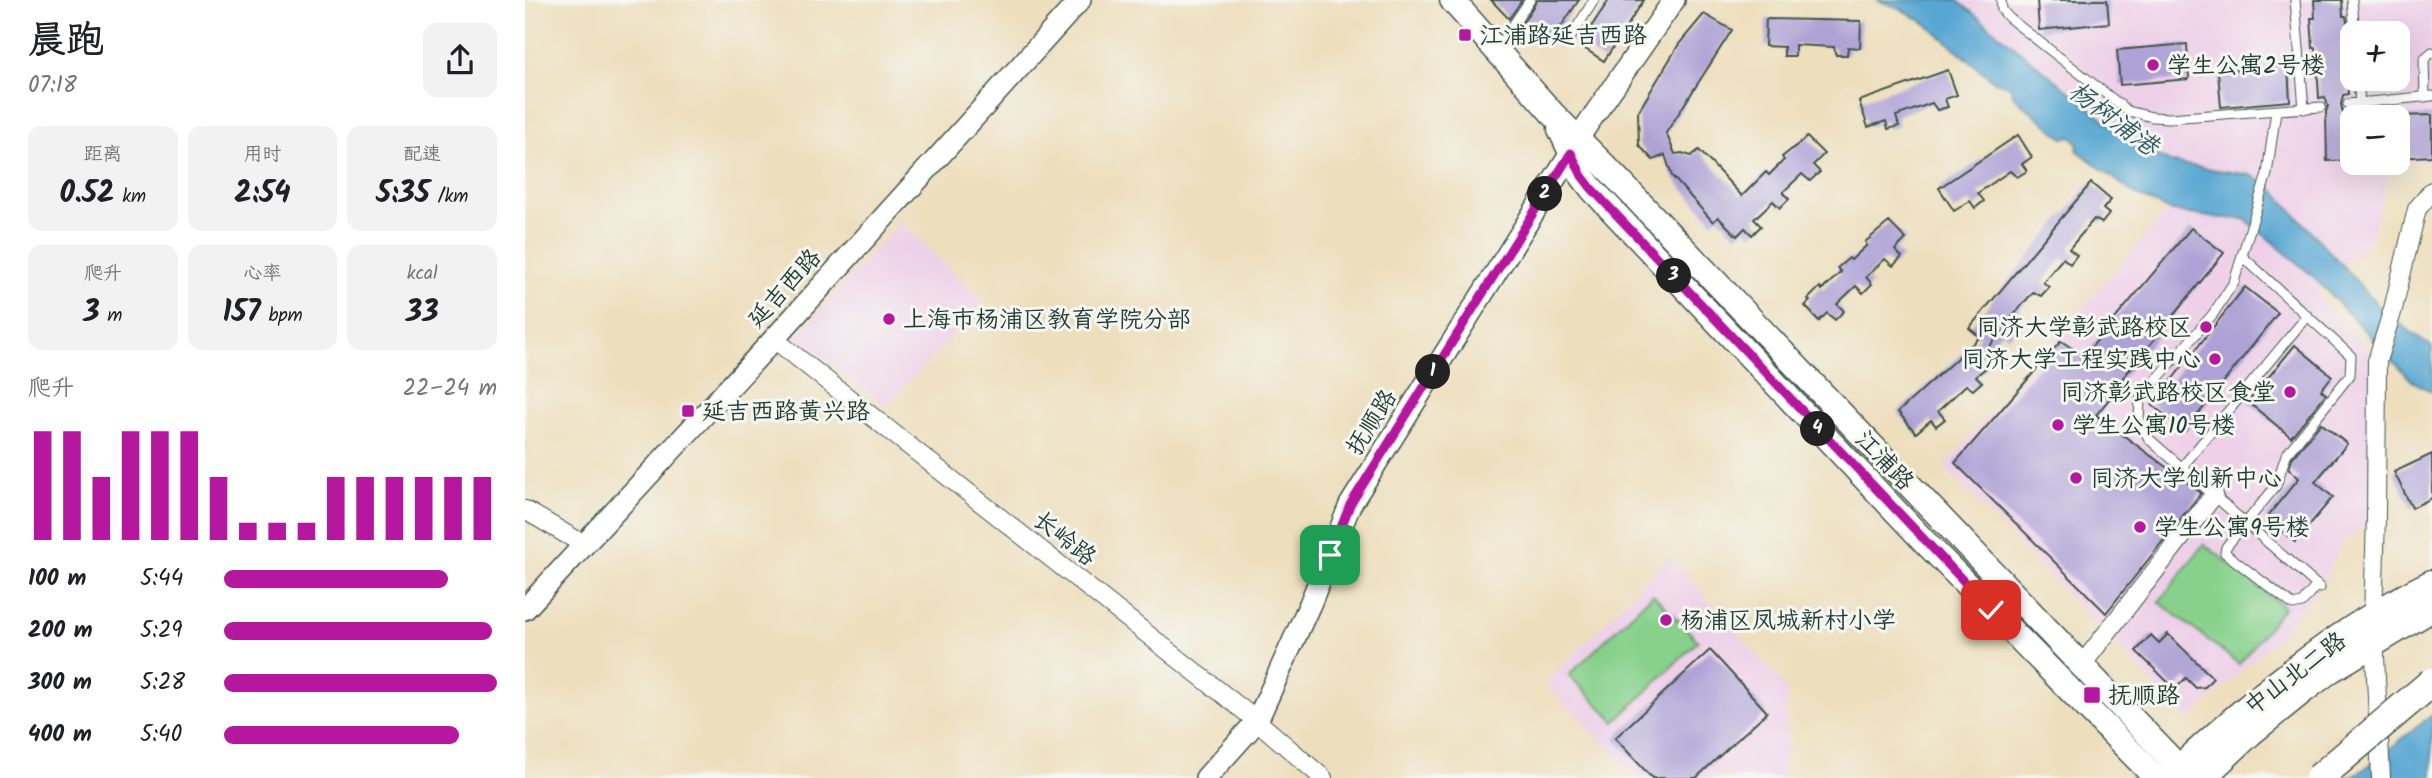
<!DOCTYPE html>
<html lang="zh">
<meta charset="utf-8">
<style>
:root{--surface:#fff;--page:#f2f2f2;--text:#202124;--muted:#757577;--accent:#b5179e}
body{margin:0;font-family:Kalam,"LXGW WenKai TC",sans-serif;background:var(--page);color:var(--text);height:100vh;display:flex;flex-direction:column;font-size:26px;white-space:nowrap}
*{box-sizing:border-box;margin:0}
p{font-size:23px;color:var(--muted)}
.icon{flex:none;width:38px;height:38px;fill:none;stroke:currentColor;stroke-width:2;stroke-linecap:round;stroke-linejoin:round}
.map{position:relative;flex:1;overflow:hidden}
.sheet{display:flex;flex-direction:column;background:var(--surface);width:525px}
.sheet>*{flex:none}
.tools{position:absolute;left:1815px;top:21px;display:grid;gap:14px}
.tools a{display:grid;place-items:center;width:70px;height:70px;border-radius:14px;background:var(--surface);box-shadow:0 7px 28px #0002;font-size:35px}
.pin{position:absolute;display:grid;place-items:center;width:60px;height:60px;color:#fff;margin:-30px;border-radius:14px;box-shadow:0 4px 10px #0006}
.km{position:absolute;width:35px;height:35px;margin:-18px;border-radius:50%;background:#222;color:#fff;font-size:19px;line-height:35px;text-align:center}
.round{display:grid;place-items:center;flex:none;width:74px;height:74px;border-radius:14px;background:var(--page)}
.headline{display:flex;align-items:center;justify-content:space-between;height:119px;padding:0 28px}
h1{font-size:38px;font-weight:600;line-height:52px}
.stats{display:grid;grid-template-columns:repeat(3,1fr);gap:10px;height:119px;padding:7px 28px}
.stats div{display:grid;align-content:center;border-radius:14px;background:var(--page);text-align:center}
.stats b{font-size:30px;font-weight:600}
.stats small{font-size:19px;font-weight:400}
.stats p{font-size:19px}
.chart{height:196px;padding:14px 28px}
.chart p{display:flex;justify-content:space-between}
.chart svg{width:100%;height:126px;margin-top:7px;stroke:var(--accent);stroke-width:6}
ul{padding:0 28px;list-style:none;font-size:23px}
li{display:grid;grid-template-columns:112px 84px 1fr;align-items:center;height:52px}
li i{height:18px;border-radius:9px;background:var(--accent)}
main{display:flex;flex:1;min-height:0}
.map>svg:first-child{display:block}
.built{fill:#eed0e8;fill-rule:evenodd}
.green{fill:#88d18c;stroke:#548760;stroke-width:2}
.water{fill:#57a6d1;stroke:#3b7282;stroke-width:2}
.building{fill:#aea1d5}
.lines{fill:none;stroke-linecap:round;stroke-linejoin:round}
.service-casing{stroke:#3e5548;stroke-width:11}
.minor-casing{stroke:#3e5548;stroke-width:20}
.tertiary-casing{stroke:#3e5548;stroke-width:24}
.secondary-casing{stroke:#3e5548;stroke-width:27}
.primary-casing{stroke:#3e5548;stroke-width:29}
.service{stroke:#fff;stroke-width:9}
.minor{stroke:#fff;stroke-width:18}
.tertiary{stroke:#fff;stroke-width:21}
.secondary{stroke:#fff;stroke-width:24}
.primary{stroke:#fff;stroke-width:26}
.trunk-bridge-casing{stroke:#3e5548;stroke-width:31;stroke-linecap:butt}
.trunk-bridge{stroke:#fff;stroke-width:28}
.route-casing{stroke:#fff;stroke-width:14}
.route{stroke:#b5179e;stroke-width:9}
.poi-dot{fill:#b5179e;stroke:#f6f6f2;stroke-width:2.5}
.labels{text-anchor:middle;stroke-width:6;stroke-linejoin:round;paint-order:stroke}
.poi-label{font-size:24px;fill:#1f3d34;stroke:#f6f6f2;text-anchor:start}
.street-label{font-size:24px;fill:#1f3d34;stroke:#f6f6f2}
.water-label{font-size:26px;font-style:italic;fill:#305c63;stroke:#f6f6f2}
</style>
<main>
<section class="sheet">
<div class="headline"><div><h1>晨跑</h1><p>07:18</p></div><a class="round"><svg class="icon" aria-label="share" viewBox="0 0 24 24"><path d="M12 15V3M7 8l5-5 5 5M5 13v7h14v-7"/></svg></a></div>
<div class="stats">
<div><p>距离</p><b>0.52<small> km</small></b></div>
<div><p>用时</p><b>2:54</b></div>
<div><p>配速</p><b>5:35<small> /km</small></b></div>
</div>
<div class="stats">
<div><p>爬升</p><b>3<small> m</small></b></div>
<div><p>心率</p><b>157<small> bpm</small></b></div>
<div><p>kcal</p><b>33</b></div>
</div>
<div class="chart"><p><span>爬升</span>22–24 m</p>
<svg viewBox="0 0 160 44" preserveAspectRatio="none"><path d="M5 44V6M15 44V6M25 44V22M35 44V6M45 44V6M55 44V6M65 44V22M75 44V38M85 44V38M95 44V38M105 44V22M115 44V22M125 44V22M135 44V22M145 44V22M155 44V22"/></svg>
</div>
<ul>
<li><b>100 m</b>5:44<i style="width:82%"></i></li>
<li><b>200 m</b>5:29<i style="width:98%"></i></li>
<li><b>300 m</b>5:28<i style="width:100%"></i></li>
<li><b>400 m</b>5:40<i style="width:86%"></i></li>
</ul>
</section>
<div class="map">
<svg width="1907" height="778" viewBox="0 0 1907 778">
<rect width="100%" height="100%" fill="#f6f6f2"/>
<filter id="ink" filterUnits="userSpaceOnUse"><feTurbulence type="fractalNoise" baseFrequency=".0143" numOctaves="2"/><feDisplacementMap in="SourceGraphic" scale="14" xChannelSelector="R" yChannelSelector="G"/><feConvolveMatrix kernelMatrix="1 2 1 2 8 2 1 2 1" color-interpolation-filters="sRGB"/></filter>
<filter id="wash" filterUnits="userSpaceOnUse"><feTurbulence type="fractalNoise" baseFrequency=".00686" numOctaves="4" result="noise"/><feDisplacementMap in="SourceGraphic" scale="28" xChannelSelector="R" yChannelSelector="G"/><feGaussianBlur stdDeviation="1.57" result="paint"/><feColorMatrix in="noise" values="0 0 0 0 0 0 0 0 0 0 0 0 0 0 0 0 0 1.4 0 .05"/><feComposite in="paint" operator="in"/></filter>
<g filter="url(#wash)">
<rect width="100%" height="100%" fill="#eddebc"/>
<g class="built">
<path d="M1432,0H1907V160L1873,162L1872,117H1827V163H1867L1846,238L1790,294L1852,361L1851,517L1817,543L1795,588L1747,643L1664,720L1419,467L1643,210L1647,164L1608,143ZM1827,33H1872V79H1827Z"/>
<path d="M375,221L457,301L423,341L360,406L271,337Z"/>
<path d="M1144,556L1262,689L1261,752L1256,778H1208L1201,772L1193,778H1113L1020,684Z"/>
</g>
<g class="green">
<path d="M1679,544L1759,607L1714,664L1634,602Z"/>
<path d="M1128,594L1173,641L1090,722L1044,675Z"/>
</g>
<g class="water">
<path d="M1351,0H1432L1608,143L1647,163L1725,175L1746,187L1860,313L1907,347V392L1887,381L1788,276L1720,219L1684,217L1643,210L1608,193L1552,150L1553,143L1547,136L1538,138L1487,95L1486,86L1470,82L1400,23L1372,7Z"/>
<path d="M1907,715V778H1823L1838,770Z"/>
</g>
<g id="blocks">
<g class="building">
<path d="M966,0H997L984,19Z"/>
<path d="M1012,0H1054L1022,47L994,29Z"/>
<path d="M1084,0H1119L1079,61L1054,45Z"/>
<path d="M1512,0H1582L1584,23L1514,30Z"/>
<path d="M1789,0H1817L1818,16H1821L1826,44H1820L1823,94L1818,95L1816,104L1819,119L1827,118V160L1802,161L1801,112L1803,106L1800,97L1794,98L1791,48H1788L1786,18H1790Z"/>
<path d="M1179,14L1207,30L1141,133L1150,154L1157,153L1166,156L1174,150L1217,196L1241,172L1244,175L1259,160L1257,157L1282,137L1299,154L1288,165L1295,172L1285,181L1277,174L1258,192L1264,199L1255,208L1248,201L1229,219L1236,226L1227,235L1220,228L1212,236L1193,217L1188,222L1147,176L1140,155L1128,160L1114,145L1113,112L1154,44Z"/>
<path d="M1241,19L1336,21L1335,48L1323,47L1322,55H1311L1309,47L1270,45V56H1259V47L1240,46Z"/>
<path d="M1662,44L1664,79L1595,85L1592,50Z"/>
<path d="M1763,66L1765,101L1696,107L1693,72Z"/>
<path d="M1423,70L1432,95L1420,99L1423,107L1412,110L1407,103L1371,116L1374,126L1363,129L1361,121L1343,127L1334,101Z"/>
<path d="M1907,115V156L1872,158V116Z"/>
<path d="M1493,135L1507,157L1497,164L1502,171L1492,177L1485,171L1453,193L1459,201L1450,208L1445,201L1429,211L1414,188Z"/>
<path d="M1566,183L1586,200L1578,209L1584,214L1577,223L1569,219L1544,249L1552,255L1545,264L1538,258L1518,282L1524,287L1516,296L1508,292L1483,322L1491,328L1484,337L1477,331L1453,360L1461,368L1451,376L1457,382L1448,390L1441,385L1413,411L1420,419L1411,426L1406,420L1391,433L1373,412L1455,337L1444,328Z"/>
<path d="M1364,222L1381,239L1370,250L1377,257L1368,266L1360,259L1341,277L1347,284L1338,293L1331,286L1312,304L1319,311L1310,320L1302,313L1294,321L1280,306L1285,301L1283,299L1295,287L1297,290L1316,272L1312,268L1324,258L1326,260L1342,245L1340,242Z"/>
<path d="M1666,228L1699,253L1597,379L1599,381L1571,415L1676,493L1581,613L1430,463L1536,341L1559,356Z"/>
<path d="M1720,287L1753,313L1660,431L1627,405Z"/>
<path d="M1770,345L1807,376L1796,390L1801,394L1766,437L1723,402Z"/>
<path d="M1796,423L1822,444L1790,482L1808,497L1770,542L1741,518L1774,478L1764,469L1767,458Z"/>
<path d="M1907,454V498L1887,508L1869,472Z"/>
<path d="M1643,634L1688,678L1680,687L1671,688L1661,678L1650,689L1611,651L1626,635L1634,643Z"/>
<path d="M1185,650L1242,712L1171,778H1127L1090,738Z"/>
</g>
</g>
</g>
<g filter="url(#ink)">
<use href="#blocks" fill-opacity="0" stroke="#3e5548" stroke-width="2"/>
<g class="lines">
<defs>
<g id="service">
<path d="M1476,0L1477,10L1484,18L1603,111L1627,117L1644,118L1796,107"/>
<path d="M1770,0L1779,109"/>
<path d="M1827,0L1830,33"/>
<path d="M1042,43L1069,0"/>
<path d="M972,49L1005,0"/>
<path d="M1833,79L1835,103"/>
<path d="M1900,97L1899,59L1907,52"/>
<path d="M1823,104L1907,96"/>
<path d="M1751,111L1742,174L1709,282L1688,314L1615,399L1614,420L1624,439L1795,588"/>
<path d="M1717,256L1826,356L1825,375L1761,455L1751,486L1701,547L1700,553L1768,605L1777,603L1792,585"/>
<path d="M1657,467L1782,316"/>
</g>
<g id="minor">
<path d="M249,339L732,721L798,778"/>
<path d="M0,510L58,544"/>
<path d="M1556,666L1689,495"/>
<path d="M1856,778L1848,617L1851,517L1852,361L1868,309L1892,209L1907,191"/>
</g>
<g id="tertiary">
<path d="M0,609L249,339L555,0"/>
<path d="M681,778L732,721L785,604L825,505L1046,153L1053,138L1149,0"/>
</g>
<g id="secondary">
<path d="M927,0L1027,113L1081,167L1664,778"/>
<path d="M1035,129L1057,176L1067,189L1398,540L1631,778"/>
</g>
<g id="primary">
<path d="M1644,778C1723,704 1809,631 1907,583"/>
<path d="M1677,778L1725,733L1778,690L1806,669L1907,608"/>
</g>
</defs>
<use href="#service" class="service-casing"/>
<use href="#minor" class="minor-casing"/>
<use href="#tertiary" class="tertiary-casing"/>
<use href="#secondary" class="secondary-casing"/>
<use href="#primary" class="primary-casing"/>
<use href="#service" class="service"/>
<use href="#minor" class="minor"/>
<use href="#tertiary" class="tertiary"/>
<use href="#secondary" class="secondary"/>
<use href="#primary" class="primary"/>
<defs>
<path id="trunk-bridge" d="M1794,778L1907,682"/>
</defs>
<use href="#trunk-bridge" class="trunk-bridge-casing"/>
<use href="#trunk-bridge" class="trunk-bridge"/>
</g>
</g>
<g class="lines" filter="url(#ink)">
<defs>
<path id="route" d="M805,555L825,505L1046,153L1057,176L1067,189L1466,610"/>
</defs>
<use href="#route" class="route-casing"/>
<use href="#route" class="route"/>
</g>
<g class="poi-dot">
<rect x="933" y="28" width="14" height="14" rx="3.5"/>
<circle cx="1628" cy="65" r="7"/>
<circle cx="364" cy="319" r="7"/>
<circle cx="1681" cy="327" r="7"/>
<circle cx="1690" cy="359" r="7"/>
<circle cx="1765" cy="392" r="7"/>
<rect x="156" y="404" width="14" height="14" rx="3.5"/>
<circle cx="1533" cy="425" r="7"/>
<circle cx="1551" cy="478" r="7"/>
<circle cx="1615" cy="527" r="7"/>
<circle cx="1141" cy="620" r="7"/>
<rect x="1558" y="686" width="18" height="18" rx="3.5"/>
</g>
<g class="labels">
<g class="poi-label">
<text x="954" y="43">江浦路延吉西路</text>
<text x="1642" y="73">学生公寓2号楼</text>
<text x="378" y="327">上海市杨浦区教育学院分部</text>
<text x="1667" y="335" text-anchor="end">同济大学彰武路校区</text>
<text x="1676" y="367" text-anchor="end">同济大学工程实践中心</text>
<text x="1751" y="400" text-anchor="end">同济彰武路校区食堂</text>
<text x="177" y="419">延吉西路黄兴路</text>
<text x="1547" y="433">学生公寓10号楼</text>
<text x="1565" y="486">同济大学创新中心</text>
<text x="1629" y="535">学生公寓9号楼</text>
<text x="1155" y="628">杨浦区凤城新村小学</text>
<text x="1583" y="703">抚顺路</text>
</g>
<g class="street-label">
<text transform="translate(259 288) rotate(-48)" y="8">延吉西路</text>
<text transform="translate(846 422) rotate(-58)" y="8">抚顺路</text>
<text transform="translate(1360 460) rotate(46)" y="8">江浦路</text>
<text transform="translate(540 538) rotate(38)" y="8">长岭路</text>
<text transform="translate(1770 673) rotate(-37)" y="8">中山北二路</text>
</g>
<g class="water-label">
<text transform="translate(1589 118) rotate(37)" y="9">杨树浦港</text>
</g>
</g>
</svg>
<div class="tools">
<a>+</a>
<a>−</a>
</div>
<div class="pin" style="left:805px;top:555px;background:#1e9e55"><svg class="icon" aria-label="arrive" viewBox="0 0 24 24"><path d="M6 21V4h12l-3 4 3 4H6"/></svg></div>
<div class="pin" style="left:1466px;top:610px;background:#d93025"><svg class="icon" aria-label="check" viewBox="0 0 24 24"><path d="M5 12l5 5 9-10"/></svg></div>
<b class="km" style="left:908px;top:372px">1</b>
<b class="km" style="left:1020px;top:194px">2</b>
<b class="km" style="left:1149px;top:276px">3</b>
<b class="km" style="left:1293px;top:429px">4</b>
</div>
</main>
